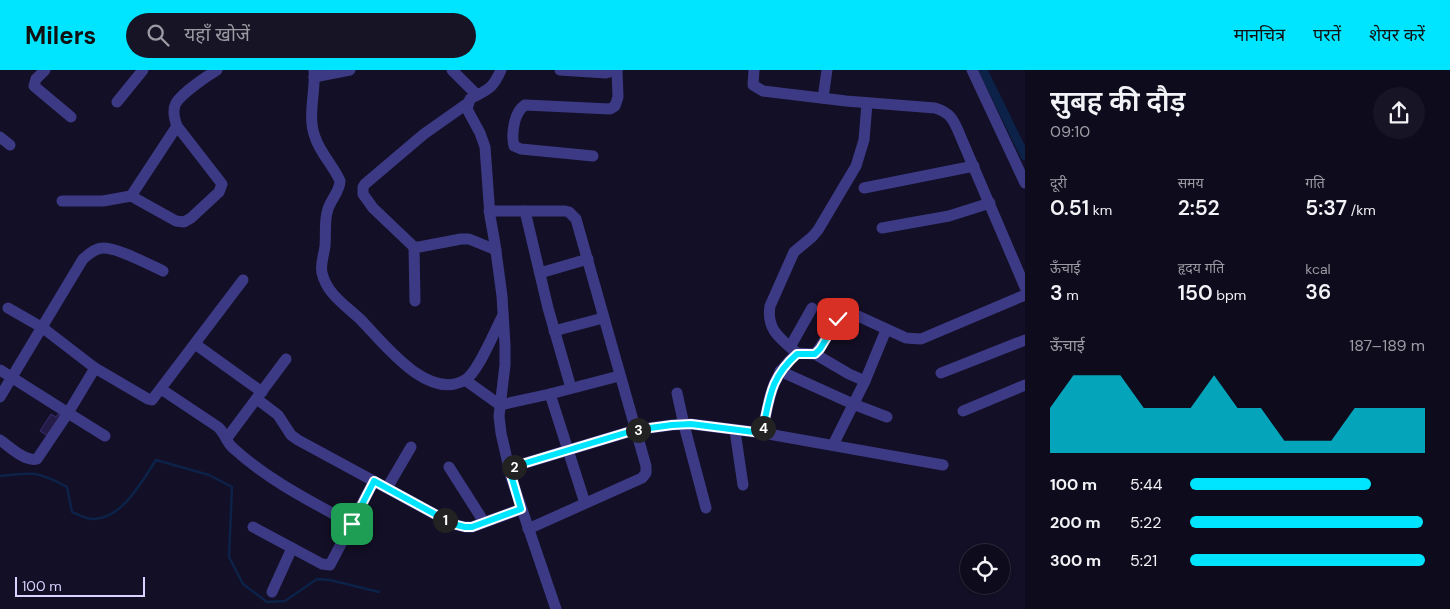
<!DOCTYPE html>
<html lang="hi">
<meta charset="utf-8">
<style>
:root{--surface:#0e0b1c;--page:#171425;--text:#f1f3f6;--muted:#9b9ba3;--line:#2e2b3b;--accent:#00e5ff}
body{margin:0;font-family:"DM Sans","Noto Sans Devanagari",sans-serif;background:var(--page);color:var(--text);height:100vh;display:flex;flex-direction:column;font-size:19px;white-space:nowrap}
*{box-sizing:border-box;margin:0}
p{font-size:16px;color:var(--muted)}
.icon{flex:none;width:28px;height:28px;fill:none;stroke:currentColor;stroke-width:2;stroke-linecap:round;stroke-linejoin:round}
.map{position:relative;flex:1;overflow:hidden}
.sheet{display:flex;flex-direction:column;background:var(--surface);width:425px}
.sheet>*{flex:none}
.controls{position:absolute;left:960px;top:474px;display:grid;gap:10px}
.controls a{display:grid;place-items:center;width:50px;height:50px;border-radius:50%;background:var(--surface);box-shadow:0 1px 4px #0004,0 0 0 1px var(--line);font-size:25px}
.scale{position:absolute;left:15px;bottom:12px;width:130px;box-sizing:border-box;padding-left:5px;border:2px solid #d9d4ff;border-top:0;font-size:14px;line-height:18px;white-space:nowrap;color:#d9d4ff;-webkit-text-stroke:4px #130f26;paint-order:stroke}
.pin{position:absolute;display:grid;place-items:center;width:42px;height:42px;color:#fff;margin:-21px;border-radius:10px;box-shadow:0 2px 8px #0006}
.km{position:absolute;width:25px;height:25px;margin:-12px;border-radius:50%;background:#222;color:#fff;font-size:14px;line-height:25px;text-align:center}
.round{display:grid;place-items:center;flex:none;width:52px;height:52px;border-radius:26px;background:var(--page)}
.summary{display:flex;align-items:center;justify-content:space-between;height:85px;padding:0 25px}
h1{font-size:28px;font-weight:600;line-height:38px}
.metrics{display:grid;grid-template-columns:repeat(3,1fr);gap:8px;height:85px;padding:5px 25px}
.metrics div{display:grid;align-content:center}
.metrics b{font-size:21px;font-weight:600}
.metrics small{font-size:14px;font-weight:400}
.metrics p{font-size:14px}
.chart{height:140px;padding:10px 25px}
.chart p{display:flex;justify-content:space-between}
.chart svg{width:100%;height:90px;margin-top:5px;fill:var(--accent);opacity:.7}
ul{padding:0 25px;list-style:none;font-size:16px}
li{display:grid;grid-template-columns:80px 60px 1fr;align-items:center;height:38px}
li i{height:12px;border-radius:6px;background:var(--accent)}
header{display:flex;align-items:center;gap:30px;box-sizing:border-box;height:70px;padding:0 25px;background:var(--accent);color:#111}
header strong{font-size:24px}
nav{display:flex;gap:28px;margin-inline-start:auto;font-size:18px}
.search{width:350px;height:45px;background:var(--page);display:flex;align-items:center;gap:12px;box-sizing:border-box;padding:0 18px;border-radius:28px;color:var(--muted);font-size:19px}
main{display:flex;flex:1;min-height:0}
.map>svg:first-child{display:block}
.lines{fill:none;stroke-linecap:round;stroke-linejoin:round}
.stream{stroke:#0c2248;stroke-width:2.5}
.canal{stroke:#0c2248;stroke-width:9}
.building{fill:#241b47;stroke:#3b2d73}
.minor{stroke:#3d3a85;stroke-width:11}
.route-casing{stroke:#fff;stroke-width:10}
.route{stroke:#00e5ff;stroke-width:6}
</style>
<header>
<strong>Milers</strong>
<div class="search"><svg class="icon" aria-label="search" viewBox="0 0 24 24"><circle cx="10" cy="10" r="6"/><path d="M15 15l6 6"/></svg>यहाँ खोजें</div>
<nav><a>मानचित्र</a><a>परतें</a><a>शेयर करें</a></nav>
</header>
<main>
<div class="map">
<svg width="1025" height="539" viewBox="0 0 1025 539">
<rect width="100%" height="100%" fill="#130f26"/>
<g class="lines">
<path class="stream" d="M0,406C33,402 37,401 67,417L72,442C78,444 88,450 94,449C123,448 142,411 156,390L209,405L232,417L229,487L243,514L267,532L285,531L317,509L330,510L379,522"/>
<path class="canal" d="M983,0L1025,86"/>
</g>
<path class="building" d="M51,344L56,347L58,344L64,348L51,368L40,361Z"/>
<g class="lines">
<g class="minor">
<path d="M45,0L36,9L34,16L71,47"/>
<path d="M314,0C316,21 307,46 315,67C320,83 333,95 340,111C340,121 331,129 328,139C324,150 326,164 325,176C324,185 320,194 322,203C327,224 345,235 360,249C382,271 427,332 465,310C478,303 495,260 503,245"/>
<path d="M452,0L477,25"/>
<path d="M501,0C492,20 488,19 470,29L467,39L480,63L485,77L490,146L495,174L502,226L505,275V295L499,346L501,363L511,407L556,539"/>
<path d="M560,0L606,3L617,0"/>
<path d="M754,0L753,15L763,21L846,31L935,38C953,43 955,54 962,70L1025,217"/>
<path d="M972,0L1025,113"/>
<path d="M314,7L350,0"/>
<path d="M823,28L827,0"/>
<path d="M117,32L143,0"/>
<path d="M468,33L424,64L365,114L363,117V124L373,138L414,177H419L461,169H469L496,180"/>
<path d="M177,56L131,126L176,151L184,152L191,148L219,122L222,114L177,56C174,48 172,40 176,33C182,23 207,6 217,0"/>
<path d="M0,67L10,75"/>
<path d="M593,86L521,79L514,76C511,64 514,42 525,35L610,39L615,36L618,27L617,0"/>
<path d="M864,118L974,96"/>
<path d="M62,131H103L131,126"/>
<path d="M489,141H565L569,142L576,149L646,396V403L642,408L528,459"/>
<path d="M525,141L548,238L571,318"/>
<path d="M882,158L949,146L990,133"/>
<path d="M414,177L415,231"/>
<path d="M540,203L588,189"/>
<path d="M554,261L603,248"/>
<path d="M195,274L262,322"/>
<path d="M790,277L812,238"/>
<path d="M797,283C781,269 766,260 770,236L794,182L812,167L818,160L856,96L864,70L867,33"/>
<path d="M815,284L849,304L865,311"/>
<path d="M95,298L148,329L152,330L243,210"/>
<path d="M0,300L68,343L95,298L43,258L8,238"/>
<path d="M780,301L853,334L887,347"/>
<path d="M941,303L1025,270"/>
<path d="M465,310L500,335L550,324L619,306"/>
<path d="M161,319L218,357C225,363 226,372 233,378C268,410 310,431 352,454"/>
<path d="M677,323L684,355L706,438"/>
<path d="M550,324L585,433"/>
<path d="M0,327L83,189C88,185 95,178 103,178C116,177 150,195 163,201"/>
<path d="M257,329L278,345L291,365L298,370L453,454L465,457H472L521,439"/>
<path d="M963,341L1025,315"/>
<path d="M735,361L743,415"/>
<path d="M762,363C770,328 769,309 797,283L815,284C824,275 834,249 842,245C847,243 853,245 858,246L906,268L921,269L1025,225"/>
<path d="M227,368L286,289"/>
<path d="M0,370C10,377 25,392 37,389L68,343L105,366"/>
<path d="M833,375L865,311L886,260"/>
<path d="M449,397L484,452"/>
<path d="M509,398L635,360L672,355L691,354L762,363L943,395"/>
<path d="M387,418L411,377"/>
<path d="M253,457L322,494L330,495L374,411"/>
<path d="M272,522L292,478"/>
</g>
</g>
<g class="lines">
<defs>
<path id="route" d="M352,454L374,411L453,454L465,457H472L521,439L509,398L635,360L672,355L691,354L762,363C770,328 769,309 797,284H815L820,279L838,249"/>
</defs>
<use href="#route" class="route-casing"/>
<use href="#route" class="route"/>
</g>
</svg>
<div class="controls">
<a><svg class="icon" aria-label="locate" viewBox="0 0 24 24"><circle cx="12" cy="12" r="6"/><path d="M12 2v4M12 18v4M2 12h4M18 12h4"/></svg></a>
</div>
<div class="scale">100 m</div>
<div class="pin" style="left:352px;top:454px;background:#1e9e55"><svg class="icon" aria-label="arrive" viewBox="0 0 24 24"><path d="M6 21V4h12l-3 4 3 4H6"/></svg></div>
<div class="pin" style="left:838px;top:249px;background:#d93025"><svg class="icon" aria-label="check" viewBox="0 0 24 24"><path d="M5 12l5 5 9-10"/></svg></div>
<b class="km" style="left:445px;top:450px">1</b>
<b class="km" style="left:514px;top:397px">2</b>
<b class="km" style="left:638px;top:360px">3</b>
<b class="km" style="left:763px;top:358px">4</b>
</div>
<section class="sheet">
<div class="summary"><div><h1>सुबह की दौड़</h1><p>09:10</p></div><a class="round"><svg class="icon" aria-label="share" viewBox="0 0 24 24"><path d="M12 15V3M7 8l5-5 5 5M5 13v7h14v-7"/></svg></a></div>
<div class="metrics">
<div><p>दूरी</p><b>0.51<small> km</small></b></div>
<div><p>समय</p><b>2:52</b></div>
<div><p>गति</p><b>5:37<small> /km</small></b></div>
</div>
<div class="metrics">
<div><p>ऊँचाई</p><b>3<small> m</small></b></div>
<div><p>हृदय गति</p><b>150<small> bpm</small></b></div>
<div><p>kcal</p><b>36</b></div>
</div>
<div class="chart"><p><span>ऊँचाई</span>187–189 m</p>
<svg viewBox="0 0 160 44" preserveAspectRatio="none"><path d="M0 44V22L10 6L20 6L30 6L40 22L50 22L60 22L70 6L80 22L90 22L100 38L110 38L120 38L130 22L140 22L150 22L160 22V44z"/></svg>
</div>
<ul>
<li><b>100 m</b>5:44<i style="width:77%"></i></li>
<li><b>200 m</b>5:22<i style="width:99%"></i></li>
<li><b>300 m</b>5:21<i style="width:100%"></i></li>
</ul>
</section>
</main>
